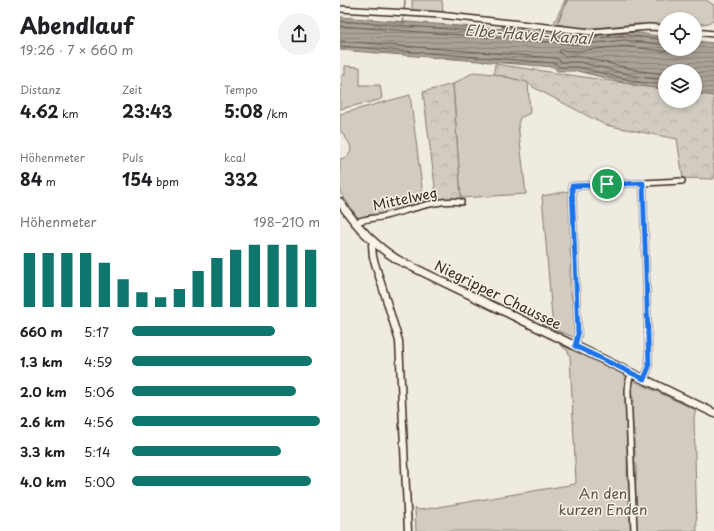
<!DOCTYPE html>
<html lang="de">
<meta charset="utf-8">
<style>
:root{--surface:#fff;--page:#f2f2f2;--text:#202124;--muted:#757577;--accent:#0f766e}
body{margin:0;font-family:"Playpen Sans",sans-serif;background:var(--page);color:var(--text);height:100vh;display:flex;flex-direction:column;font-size:15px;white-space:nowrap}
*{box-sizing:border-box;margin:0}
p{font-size:13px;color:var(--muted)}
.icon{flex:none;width:22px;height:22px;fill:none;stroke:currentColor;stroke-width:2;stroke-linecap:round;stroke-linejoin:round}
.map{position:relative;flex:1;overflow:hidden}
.panel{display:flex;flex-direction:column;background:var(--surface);width:340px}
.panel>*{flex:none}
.controls{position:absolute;left:318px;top:12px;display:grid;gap:8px}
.controls a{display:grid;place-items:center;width:44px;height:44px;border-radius:50%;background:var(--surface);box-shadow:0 2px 6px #0003;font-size:20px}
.pin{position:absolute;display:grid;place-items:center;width:34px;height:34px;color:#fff;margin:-17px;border:2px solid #fff;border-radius:50%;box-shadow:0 1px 4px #0007}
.round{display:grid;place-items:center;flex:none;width:42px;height:42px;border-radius:21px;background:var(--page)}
.overview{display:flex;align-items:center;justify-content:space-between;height:68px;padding:0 20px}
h1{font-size:22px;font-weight:700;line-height:30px}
.metrics{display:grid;grid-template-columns:repeat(3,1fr);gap:6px;height:68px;padding:4px 20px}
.metrics div{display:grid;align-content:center}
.metrics b{font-size:17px;font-weight:700}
.metrics small{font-size:11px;font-weight:400}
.metrics p{font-size:11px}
.chart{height:112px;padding:8px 20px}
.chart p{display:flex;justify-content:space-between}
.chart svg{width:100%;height:72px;margin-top:4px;stroke:var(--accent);stroke-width:6}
ul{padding:0 20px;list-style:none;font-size:13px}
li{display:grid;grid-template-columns:64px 48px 1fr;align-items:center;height:30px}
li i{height:10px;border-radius:5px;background:var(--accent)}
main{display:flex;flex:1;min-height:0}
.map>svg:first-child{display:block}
.green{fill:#d1cbc0;stroke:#867a6f}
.forest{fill:url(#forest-crowns);stroke:#867a6f}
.water{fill:url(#water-rules);stroke:#7e7266}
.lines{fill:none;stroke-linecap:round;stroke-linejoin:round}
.shore{stroke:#675a4e;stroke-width:1}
.stream{stroke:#7e7266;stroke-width:1.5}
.minor-casing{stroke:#3b2a1e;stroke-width:8}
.tertiary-casing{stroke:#3b2a1e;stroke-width:9}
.secondary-casing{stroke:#3b2a1e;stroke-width:10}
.minor{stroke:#f7f3e8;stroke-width:5}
.tertiary{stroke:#f7f3e8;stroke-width:6}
.secondary{stroke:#f7f3e8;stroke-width:7}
.route-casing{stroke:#fff;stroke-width:8}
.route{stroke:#1a73e8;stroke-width:5}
.labels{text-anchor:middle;stroke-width:3;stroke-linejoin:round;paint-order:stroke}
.street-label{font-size:14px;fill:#3b2a1e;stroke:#f7f3e8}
.park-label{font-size:14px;fill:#605246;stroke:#f7f3e8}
.water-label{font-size:15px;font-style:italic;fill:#625448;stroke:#f7f3e8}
</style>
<main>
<section class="panel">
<div class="overview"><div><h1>Abendlauf</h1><p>19:26 · 7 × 660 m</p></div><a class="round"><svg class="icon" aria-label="share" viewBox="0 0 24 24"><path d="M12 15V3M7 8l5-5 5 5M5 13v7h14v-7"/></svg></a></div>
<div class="metrics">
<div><p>Distanz</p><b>4.62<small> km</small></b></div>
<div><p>Zeit</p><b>23:43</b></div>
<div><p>Tempo</p><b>5:08<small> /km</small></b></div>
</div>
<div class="metrics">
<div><p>Höhenmeter</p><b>84<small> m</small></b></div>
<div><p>Puls</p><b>154<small> bpm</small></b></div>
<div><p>kcal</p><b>332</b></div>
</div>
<div class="chart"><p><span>Höhenmeter</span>198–210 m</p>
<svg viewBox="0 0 160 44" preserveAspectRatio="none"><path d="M5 44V11M15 44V11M25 44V11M35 44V11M45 44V17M55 44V27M65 44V35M75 44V38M85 44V33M95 44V22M105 44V14M115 44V9M125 44V6M135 44V6M145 44V6M155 44V9"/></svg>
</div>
<ul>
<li><b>660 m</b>5:17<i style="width:76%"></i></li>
<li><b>1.3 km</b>4:59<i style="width:96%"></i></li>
<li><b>2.0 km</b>5:06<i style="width:87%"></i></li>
<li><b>2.6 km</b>4:56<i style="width:100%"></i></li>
<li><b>3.3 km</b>5:14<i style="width:79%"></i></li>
<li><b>4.0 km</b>5:00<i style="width:95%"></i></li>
</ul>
</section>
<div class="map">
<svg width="374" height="531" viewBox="0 0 374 531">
<defs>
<pattern id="forest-crowns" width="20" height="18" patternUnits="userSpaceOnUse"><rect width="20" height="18" fill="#d1cbc0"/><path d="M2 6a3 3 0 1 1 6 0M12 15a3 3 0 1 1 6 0" fill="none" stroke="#b4aea5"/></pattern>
<pattern id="water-rules" width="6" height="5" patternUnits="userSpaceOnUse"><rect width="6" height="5" fill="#aaa296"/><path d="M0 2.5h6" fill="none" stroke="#8c847a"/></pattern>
</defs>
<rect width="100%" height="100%" fill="#efebe0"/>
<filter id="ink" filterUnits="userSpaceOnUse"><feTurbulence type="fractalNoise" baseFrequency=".025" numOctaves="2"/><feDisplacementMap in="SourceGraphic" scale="8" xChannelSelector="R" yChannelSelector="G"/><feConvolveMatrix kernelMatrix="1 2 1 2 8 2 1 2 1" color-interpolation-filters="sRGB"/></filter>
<g filter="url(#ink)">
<g class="green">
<path d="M72,0H102L103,13L72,10Z"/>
<path d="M225,0H366L374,5V19L369,23L355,25V19H325V26C316,25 307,24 297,24C269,26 242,32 214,23Z"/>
<path d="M5,66L20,67V85H40L42,98L39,100L0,109V86H2V75H5Z"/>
<path d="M134,72L154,74L188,82L190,113L180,118L178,124L186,194L121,198L113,84Z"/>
<path d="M70,95L84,202L54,212L18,218L0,192V159L7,157L11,151L10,144L0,130V114Z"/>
<path d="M230,191L232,242L230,250L232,262L230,269V288L234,310L236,338L213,329L202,196Z"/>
<path d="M219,344L287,376L288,379L286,381L288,434L287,479H290L293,531H76L75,508L80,510L235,484L236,482L230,356L227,350Z"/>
<path d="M292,380L356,410L354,418L357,531H297L296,526L295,525L294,487L296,480V464L293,463V456L295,455V450L293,447V439L295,438V432L292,430L291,401H293V397L290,395Z"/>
</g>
<g class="forest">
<path d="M155,64L325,89V101H355V93L374,96V179L343,178L337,139L265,125L193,87L187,82L154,74Z"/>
<path d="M113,84L121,198L97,202L83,92Z"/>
</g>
<path class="water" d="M0,17L162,29V26L180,27V30L231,35L236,36L286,31L325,37V49H355V41L374,43V96L355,93V71H325V89L298,86L237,71H217L214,67L0,50Z"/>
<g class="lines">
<g class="shore">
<path d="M0,21L161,33L167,30L175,31L180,35L231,39L236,40L285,35L325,40"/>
<path d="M0,26L161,38L169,35L180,39L230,44L236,45L285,40L325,45"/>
<path d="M0,41L215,58L222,62H239L299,77L325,80"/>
<path d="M0,46L214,63L220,67H238L298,82L325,85"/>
<path d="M325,74L300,71L247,58L236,55L224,56L220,53L219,51L220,50L237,51L285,46L323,51L332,49"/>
</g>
<g class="stream">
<path d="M218,21L227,0"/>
<path d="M63,24L65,0"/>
</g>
<defs>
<g id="minor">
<path d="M0,9L100,15L251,32L309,27L325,28"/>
<path d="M355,32L374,34"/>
<path d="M303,183L342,181"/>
<path d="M15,223C24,218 35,219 45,216C65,211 102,198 121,202"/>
<path d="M235,346L238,335L232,186L303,183L309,367L304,379"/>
<path d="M292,373L289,380L288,391L294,531"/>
</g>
<path id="tertiary" d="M33,242L32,245L33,257L59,341L68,531"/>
<path id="secondary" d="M0,202C16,226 34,245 58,260L374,413"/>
</defs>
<use href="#minor" class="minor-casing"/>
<use href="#tertiary" class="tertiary-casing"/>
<use href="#secondary" class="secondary-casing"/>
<use href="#minor" class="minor"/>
<use href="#tertiary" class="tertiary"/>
<use href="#secondary" class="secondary"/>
</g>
</g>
<g class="lines" filter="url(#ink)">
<defs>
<path id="route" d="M303,183L309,367L304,379L235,346L238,334L232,186Z"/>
</defs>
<use href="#route" class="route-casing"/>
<use href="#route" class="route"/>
</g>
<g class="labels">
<g class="street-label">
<text transform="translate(65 199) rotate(-12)" y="5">Mittelweg</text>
<text transform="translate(158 295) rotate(26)" y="5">Niegripper Chaussee</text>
</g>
<g class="park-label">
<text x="263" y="499">An den<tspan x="263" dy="16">kurzen Enden</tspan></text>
</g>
<g class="water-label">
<text transform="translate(188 35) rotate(4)" y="5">Elbe-Havel-Kanal</text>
</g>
</g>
</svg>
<div class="controls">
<a><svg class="icon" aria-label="locate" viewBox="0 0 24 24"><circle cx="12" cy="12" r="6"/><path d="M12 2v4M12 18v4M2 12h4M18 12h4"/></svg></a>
<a><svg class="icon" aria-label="layers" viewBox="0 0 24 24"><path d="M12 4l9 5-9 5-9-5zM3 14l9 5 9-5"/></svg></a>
</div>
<div class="pin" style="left:267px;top:184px;background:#1e9e55"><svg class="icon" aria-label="arrive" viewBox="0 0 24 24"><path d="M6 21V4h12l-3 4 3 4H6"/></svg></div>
</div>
</main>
